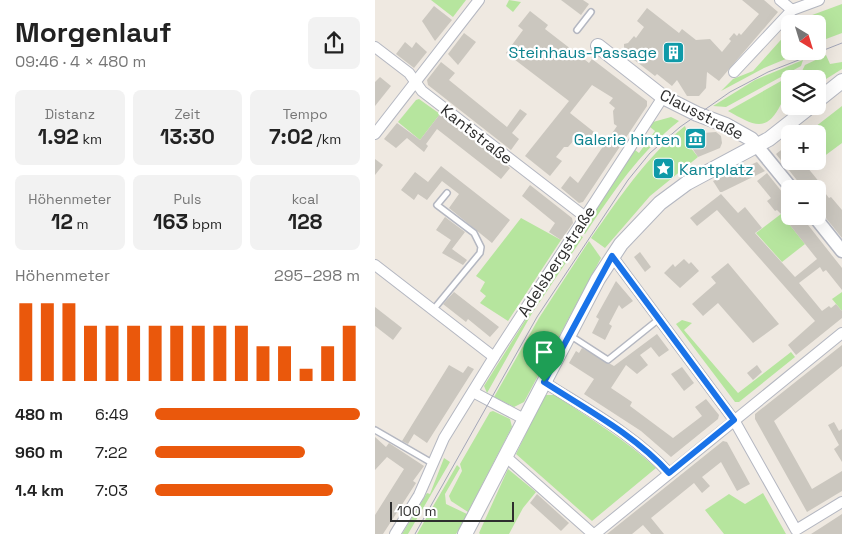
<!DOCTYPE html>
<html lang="de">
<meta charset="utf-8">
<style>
:root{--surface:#fff;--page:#f2f2f2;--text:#222;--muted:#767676;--accent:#ea580c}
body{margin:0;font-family:"Space Grotesk",sans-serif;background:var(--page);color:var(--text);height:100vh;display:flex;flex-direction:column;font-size:19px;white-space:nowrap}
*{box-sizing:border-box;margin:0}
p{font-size:16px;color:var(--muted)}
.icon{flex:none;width:28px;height:28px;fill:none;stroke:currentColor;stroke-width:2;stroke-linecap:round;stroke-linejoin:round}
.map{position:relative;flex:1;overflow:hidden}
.details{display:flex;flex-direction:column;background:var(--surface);width:375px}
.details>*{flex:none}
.needle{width:32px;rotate:142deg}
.controls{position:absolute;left:406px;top:15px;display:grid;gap:10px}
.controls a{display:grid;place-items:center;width:45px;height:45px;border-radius:8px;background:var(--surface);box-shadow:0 5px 20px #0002;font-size:25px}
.scale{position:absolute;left:15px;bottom:12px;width:124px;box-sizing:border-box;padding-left:5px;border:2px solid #2e2e2e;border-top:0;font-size:14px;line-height:18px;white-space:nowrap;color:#2e2e2e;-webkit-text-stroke:4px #fff;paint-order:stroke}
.pin{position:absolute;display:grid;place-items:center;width:42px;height:42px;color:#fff;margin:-51px -21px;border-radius:50% 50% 50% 0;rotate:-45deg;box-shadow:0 0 5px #0007}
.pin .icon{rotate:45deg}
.round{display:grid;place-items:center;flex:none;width:52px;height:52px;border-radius:8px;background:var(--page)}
.head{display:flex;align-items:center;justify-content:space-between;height:85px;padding:0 15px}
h1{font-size:28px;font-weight:700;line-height:38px}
.metrics{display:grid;grid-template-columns:repeat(3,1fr);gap:8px;height:85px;padding:5px 15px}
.metrics div{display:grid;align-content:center;border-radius:8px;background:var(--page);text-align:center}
.metrics b{font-size:21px;font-weight:700}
.metrics small{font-size:14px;font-weight:400}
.metrics p{font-size:14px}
.chart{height:140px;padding:10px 15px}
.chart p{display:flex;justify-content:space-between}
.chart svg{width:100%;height:90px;margin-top:5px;stroke:var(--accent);stroke-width:6}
ul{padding:0 15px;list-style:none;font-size:16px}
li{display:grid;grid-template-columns:80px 60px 1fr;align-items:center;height:38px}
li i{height:12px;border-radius:6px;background:var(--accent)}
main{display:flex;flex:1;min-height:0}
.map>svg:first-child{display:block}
.green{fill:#b6e59e}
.building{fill:#cbc7bf}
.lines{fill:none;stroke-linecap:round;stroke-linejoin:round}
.service-casing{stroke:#b4b7c1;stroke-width:8}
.minor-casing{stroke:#b4b7c1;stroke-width:12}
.tertiary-casing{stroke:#b4b7c1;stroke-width:15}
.secondary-casing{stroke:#b4b7c1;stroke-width:16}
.service{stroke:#fff;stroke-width:5}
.minor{stroke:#fff;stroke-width:10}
.tertiary{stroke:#fff;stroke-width:12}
.secondary{stroke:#fff;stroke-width:14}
.tram{stroke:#a3a6b8;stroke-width:1}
.route-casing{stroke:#fff;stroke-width:10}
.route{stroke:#1a73e8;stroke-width:6}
.labels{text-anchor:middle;stroke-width:4.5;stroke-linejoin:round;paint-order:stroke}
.culture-label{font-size:16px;fill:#0d838f;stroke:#fff;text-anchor:end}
.street-label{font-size:16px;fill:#2e2e2e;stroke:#fff}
</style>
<main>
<section class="details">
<div class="head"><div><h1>Morgenlauf</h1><p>09:46 · 4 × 480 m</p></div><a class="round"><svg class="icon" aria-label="share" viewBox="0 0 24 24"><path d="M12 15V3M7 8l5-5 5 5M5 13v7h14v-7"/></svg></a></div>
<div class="metrics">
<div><p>Distanz</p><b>1.92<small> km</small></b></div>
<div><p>Zeit</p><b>13:30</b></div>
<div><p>Tempo</p><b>7:02<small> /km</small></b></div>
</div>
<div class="metrics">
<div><p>Höhenmeter</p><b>12<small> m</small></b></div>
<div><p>Puls</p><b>163<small> bpm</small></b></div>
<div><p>kcal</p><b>128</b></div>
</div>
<div class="chart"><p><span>Höhenmeter</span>295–298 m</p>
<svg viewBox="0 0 160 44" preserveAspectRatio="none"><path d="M5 44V6M15 44V6M25 44V6M35 44V17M45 44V17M55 44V17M65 44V17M75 44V17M85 44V17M95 44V17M105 44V17M115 44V27M125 44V27M135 44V38M145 44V27M155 44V17"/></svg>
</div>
<ul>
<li><b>480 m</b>6:49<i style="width:100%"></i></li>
<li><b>960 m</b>7:22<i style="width:73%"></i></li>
<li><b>1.4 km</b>7:03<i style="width:87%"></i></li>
</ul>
</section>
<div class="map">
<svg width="467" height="534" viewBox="0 0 467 534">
<rect width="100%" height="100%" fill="#efe9e1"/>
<g class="green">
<path d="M56,0H91L78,17Z"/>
<path d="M134,0L146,2L138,12L131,6Z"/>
<path d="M467,4V33L443,42L442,24H420L429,18Z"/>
<path d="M412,33H415V51L425,53L389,68L346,91L358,79L378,71Z"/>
<path d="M451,55L455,64L467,62V69L443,84L442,79H423L430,65Z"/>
<path d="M428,60L426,66L351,107L338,106L380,80Z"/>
<path d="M422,72L419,79H415C415,88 410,96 406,104C391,135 377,124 353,111Z"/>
<path d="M44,99L65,114L45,140L23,122L41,100Z"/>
<path d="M467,106V143L436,166L432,161H442V134H431Z"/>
<path d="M296,117L304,121C264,153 238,192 210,234L206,232L260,150L264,153L280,131L275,127L278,122Z"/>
<path d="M310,126L315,141L312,143L323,157L275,196L230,248L216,238C245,197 271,157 310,126Z"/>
<path d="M406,214L430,244L407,262L381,233Z"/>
<path d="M146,218L186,240L133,321L105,303L111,296L105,291L110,282L101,276Z"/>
<path d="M204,235L208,237L156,315L112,393L109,386Z"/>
<path d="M214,241L226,258L149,402L139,407L119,397L164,318Z"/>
<path d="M467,292V311L457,299Z"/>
<path d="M307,320L317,323L309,330L363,393L416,352L420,357L364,402H360L301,324Z"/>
<path d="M170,395H180C215,419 250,439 281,468L217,521L141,454Z"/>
<path d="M118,411L135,419L137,427L93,512L76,501L74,496L87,471L85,464L115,412Z"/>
<path d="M69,458L75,462L33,534H27L52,493L55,494Z"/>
<path d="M82,465L85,468L70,494L71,504L92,514V518L81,534H42Z"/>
<path d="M133,469L161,492L148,508L134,534H105L104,533Z"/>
<path d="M388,493L411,534H349L330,510L354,494L370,504Z"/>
</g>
<g class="building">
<path d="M186,0H208L214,4L206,15Z"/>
<path d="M367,0H389L403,12L344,81L332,72L331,88L324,96H312L302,80L297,86L282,74L280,76L249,52V44L253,43L259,36L261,38L269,27L262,21L272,8L304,33L307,29L321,40L335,39L347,52L356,41L354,39L359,33L362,36L364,33L366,35L384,14Z"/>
<path d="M59,6L77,20L60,41L47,21Z"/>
<path d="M155,11L173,25L170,29L214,63L217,59L272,101V106L208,202L204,203L186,188L195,176L203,183L242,126L239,124L238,111L240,108L234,103L238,98L217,85L195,113L219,132L209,144L201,138L193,147H189L181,157L187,161L175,176L150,156L194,101L131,53L148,30L143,26Z"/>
<path d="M89,33L101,42L83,65L73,54Z"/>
<path d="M30,42L37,48L41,42L52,52L39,68L21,54Z"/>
<path d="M66,62L80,73L74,80L132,127L145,109L152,114L137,133L144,139L136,150L53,85L52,80Z"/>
<path d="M5,77L16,86L0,106V82Z"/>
<path d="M65,114L135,168L126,179L62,129L51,144L53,146L49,152L32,138L21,148L9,139L22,123L45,140Z"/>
<path d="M341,132L346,136L347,143L345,148L323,157L315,145L314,134Z"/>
<path d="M415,143V161L426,162L430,168L432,167L450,189H447L454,198L456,197L467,210V238L442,207V189H429L401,154Z"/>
<path d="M0,159L8,165L0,175Z"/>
<path d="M382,162L390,171L347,192H345L338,181Z"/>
<path d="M66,166L135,220L117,243L74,208L84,194L67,181L52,200L43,194L39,200L26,190L40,172L53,182Z"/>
<path d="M392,173L415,202V216H426L467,268V290L451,270L448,272L445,267L424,283L447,311L454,306L456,308L461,304L467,311V318L421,355L413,345L440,321L342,210L322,226L315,218L346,194L363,213L370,207L387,228L380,233L420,277L442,259L406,214L402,210L400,211L392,201L396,198L382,181Z"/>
<path d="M155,185L197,218L198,223L186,240L174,232L180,223L147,196Z"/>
<path d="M70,217L90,232L77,249L92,260L88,265L67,253L76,240L61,230Z"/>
<path d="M265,252L276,267L270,272L259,257Z"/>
<path d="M309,259L314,264L316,262L324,271L305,288L289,273L298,264L300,267Z"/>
<path d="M353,263L404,324L378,343L343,303L328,316L317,304L341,283L336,277Z"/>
<path d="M241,281L258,301L247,309L244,305L234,324L237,326L230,340L217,333L224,319L221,317Z"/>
<path d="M79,292L124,327L115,337L93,319L91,322L68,304Z"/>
<path d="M0,307L27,328L18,340L0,326Z"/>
<path d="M282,334L294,350L284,357L276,347L265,355L273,365L262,374L251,365L236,388L257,402L255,406L298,438L327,416L320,407L331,399L344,415L343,419L296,457L266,431L209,394L219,379L194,363L201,351L204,353L207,348L239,366Z"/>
<path d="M467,345V366L399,421L437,489L467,471V491L432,512L380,419V414Z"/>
<path d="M74,365L88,373L93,366L99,369L52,443L39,434L33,444L27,441Z"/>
<path d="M382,365L387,372L378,380L372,373Z"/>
<path d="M307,367L319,383L309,391L296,374Z"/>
<path d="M459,422L464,431L467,429V462L459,449L464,445L453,425Z"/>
<path d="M0,437L11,447L14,443L49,466L38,481L41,483L8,534H0V515L29,469L12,457L0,470Z"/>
<path d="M348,441L352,442L375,484L362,491L346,462L327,477L335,486L327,493L319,483L276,518L289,534H276L268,525L257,534H232Z"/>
<path d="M162,494L194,523L186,531L155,503Z"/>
<path d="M467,514V534H436L447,527Z"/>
</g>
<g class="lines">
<defs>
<g id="service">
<path d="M202,30L216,12"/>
<path d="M58,310L105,253L106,247L99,233L62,205L72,193"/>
<path d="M196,336L233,360L284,319"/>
<path d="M0,430L57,463"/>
</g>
<g id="minor">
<path d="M405,0L417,10"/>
<path d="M0,47L34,73L47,91L209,216"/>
<path d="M359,72L417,10L444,0"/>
<path d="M0,134L104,0"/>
<path d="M237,256L359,420L421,530L467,502"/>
<path d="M0,265L119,357"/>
<path d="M169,382C211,409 260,435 294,473"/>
<path d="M98,392L149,419"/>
<path d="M130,456L218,534"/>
<path d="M20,534L44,495L69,438L119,357L288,97"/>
<path d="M220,534L467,333"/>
</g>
<g id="tertiary">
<path d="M382,146L417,189"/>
<path d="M439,216L467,251"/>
</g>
<g id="secondary">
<path d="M223,46L288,97L322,114L351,125L376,139L382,146"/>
<path d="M442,101L467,81"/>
<path d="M90,534L223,279L246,244L285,203L312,183L394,139L436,106"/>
</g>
</defs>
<use href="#service" class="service-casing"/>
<use href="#minor" class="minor-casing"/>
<use href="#tertiary" class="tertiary-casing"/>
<use href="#secondary" class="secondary-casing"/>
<use href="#service" class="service"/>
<use href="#minor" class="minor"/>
<use href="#tertiary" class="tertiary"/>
<use href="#secondary" class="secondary"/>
<path class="tram" d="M40,534L162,317L253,180L275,153L305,127L355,92L393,72L467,43"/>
</g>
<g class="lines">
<defs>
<path id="route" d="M237,256L359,420L294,473C260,435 211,409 169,382Z"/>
</defs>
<use href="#route" class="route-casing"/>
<use href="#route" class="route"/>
</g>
<defs>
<symbol id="building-square" viewBox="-11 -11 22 22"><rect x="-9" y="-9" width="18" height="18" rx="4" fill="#0f9aa8" stroke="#fff"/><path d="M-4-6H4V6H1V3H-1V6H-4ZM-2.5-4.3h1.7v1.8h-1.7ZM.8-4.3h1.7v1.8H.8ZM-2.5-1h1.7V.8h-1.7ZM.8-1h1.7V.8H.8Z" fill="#fff"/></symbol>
<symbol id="museum-square" viewBox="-11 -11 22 22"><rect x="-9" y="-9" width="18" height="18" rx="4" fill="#0f9aa8" stroke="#fff"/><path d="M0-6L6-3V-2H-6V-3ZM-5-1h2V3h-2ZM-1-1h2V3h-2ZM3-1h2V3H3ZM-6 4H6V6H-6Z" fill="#fff"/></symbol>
<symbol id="sight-square" viewBox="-11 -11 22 22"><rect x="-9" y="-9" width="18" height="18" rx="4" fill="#0f9aa8" stroke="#fff"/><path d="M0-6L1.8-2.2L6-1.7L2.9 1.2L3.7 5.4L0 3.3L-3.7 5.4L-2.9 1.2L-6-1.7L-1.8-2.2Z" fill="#fff"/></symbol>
</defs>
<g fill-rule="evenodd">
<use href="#building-square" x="286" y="40" width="25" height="25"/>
<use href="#museum-square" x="308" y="126" width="25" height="25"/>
<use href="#sight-square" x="276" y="156" width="25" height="25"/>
</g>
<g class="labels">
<g class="culture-label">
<text x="282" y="58">Steinhaus-Passage</text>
<text x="305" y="145">Galerie hinten</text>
<text x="304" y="175" text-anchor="start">Kantplatz</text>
</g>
<g class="street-label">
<text transform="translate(327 114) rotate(27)" y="6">Clausstraße</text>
<text transform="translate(102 134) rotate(38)" y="6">Kantstraße</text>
<text transform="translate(181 261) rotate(-57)" y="6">Adelsbergstraße</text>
</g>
</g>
</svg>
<div class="controls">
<a><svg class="needle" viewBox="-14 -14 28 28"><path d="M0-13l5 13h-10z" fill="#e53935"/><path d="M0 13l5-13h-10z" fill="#767676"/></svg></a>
<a><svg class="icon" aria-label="layers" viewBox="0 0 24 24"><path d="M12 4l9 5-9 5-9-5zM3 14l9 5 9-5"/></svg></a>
<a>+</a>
<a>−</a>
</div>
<div class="scale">100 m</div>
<div class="pin" style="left:169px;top:382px;background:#1e9e55"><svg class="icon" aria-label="arrive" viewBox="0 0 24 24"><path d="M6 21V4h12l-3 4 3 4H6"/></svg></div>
</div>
</main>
